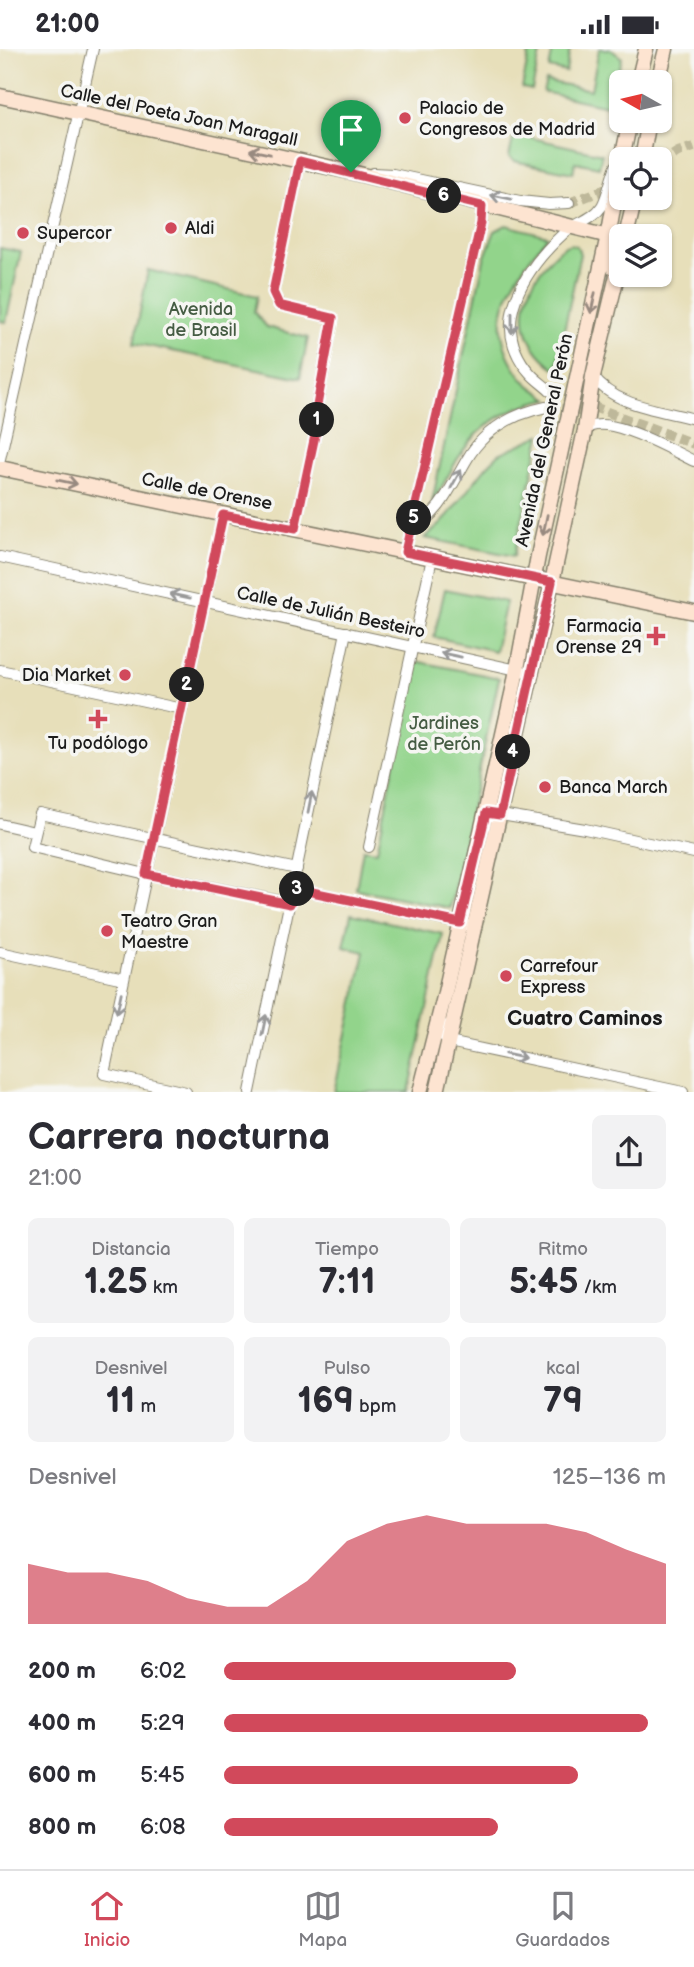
<!DOCTYPE html>
<html lang="es">
<meta charset="utf-8">
<style>
:root{--surface:#fff;--page:#f2f2f3;--text:#2b2b33;--muted:#7c7c81;--line:#e1e1e2;--accent:#d1495b}
body{margin:0;font-family:"Balsamiq Sans",sans-serif;background:var(--page);color:var(--text);height:100vh;display:flex;flex-direction:column;font-size:26px;white-space:nowrap}
*{box-sizing:border-box;margin:0}
p{font-size:23px;color:var(--muted)}
.icon{flex:none;width:38px;height:38px;fill:none;stroke:currentColor;stroke-width:2;stroke-linecap:round;stroke-linejoin:round}
.map{position:relative;height:1043px;overflow:hidden}
.side{display:flex;flex-direction:column;background:var(--surface);flex:1}
.side>*{flex:none}
.needle{width:46px;rotate:278deg}
.fabs{position:absolute;left:609px;top:21px;display:grid;gap:14px}
.fabs a{display:grid;place-items:center;width:63px;height:63px;border-radius:10px;background:var(--surface);box-shadow:0 2px 5px #0004;font-size:35px}
.pin{position:absolute;display:grid;place-items:center;width:60px;height:60px;color:#fff;margin:-72px -30px;border-radius:50% 50% 50% 0;rotate:-45deg;box-shadow:0 0 7px #0007}
.pin .icon{rotate:45deg}
.km{position:absolute;width:35px;height:35px;margin:-18px;border-radius:50%;background:#222;color:#fff;font-size:19px;line-height:35px;text-align:center}
.round{display:grid;place-items:center;flex:none;width:74px;height:74px;border-radius:10px;background:var(--page)}
.head{display:flex;align-items:center;justify-content:space-between;height:119px;padding:0 28px}
h1{font-size:38px;font-weight:700;line-height:52px}
.stats{display:grid;grid-template-columns:repeat(3,1fr);gap:10px;height:119px;padding:7px 28px}
.stats div{display:grid;align-content:center;border-radius:10px;background:var(--page);text-align:center}
.stats b{font-size:35px;font-weight:700}
.stats small{font-size:19px;font-weight:400}
.stats p{font-size:19px}
.chart{height:196px;padding:14px 28px}
.chart p{display:flex;justify-content:space-between}
.chart svg{width:100%;height:126px;margin-top:7px;fill:var(--accent);opacity:.7}
ul{padding:0 28px;list-style:none;font-size:23px}
li{display:grid;grid-template-columns:112px 84px 1fr;align-items:center;height:52px}
li i{height:18px;border-radius:9px;background:var(--accent)}
.status{display:flex;justify-content:space-between;align-items:center;height:49px;padding:0 35px;background:var(--surface);direction:ltr}
.status svg{height:19px;fill:currentColor}
.tabs{display:flex;justify-content:space-around;align-items:center;height:98px;border-top:2px solid var(--line);background:var(--surface);font-size:19px;color:var(--muted)}
.tabs a{display:grid;justify-items:center;gap:4px}
.tabs .active{color:var(--accent)}
.map>svg:first-child{display:block}
.green{fill:#92d48b;stroke:#577854;stroke-width:2}
.lines{fill:none;stroke-linecap:round;stroke-linejoin:round}
.street-tunnel{stroke:#beb89a;stroke-width:10;stroke-dasharray:10 5;stroke-linecap:butt}
.street-casing{stroke:#827e6b;stroke-width:12}
.secondary-casing{stroke:#827e6b;stroke-width:17}
.street{stroke:#fff;stroke-width:10}
.secondary{stroke:#fde4d1;stroke-width:14}
.oneway{stroke:#988a80}
.oneway2{stroke:#999}
.route-casing{stroke:#fff;stroke-width:14}
.route{stroke:#d1495b;stroke-width:9}
.poi-dot{fill:#d1495b;stroke:#f6f6f2;stroke-width:2.5}
.labels{text-anchor:middle;stroke-width:7;stroke-linejoin:round;paint-order:stroke}
.poi-label{font-size:18px;fill:#1c1c1c;stroke:#f6f6f2;text-anchor:start}
.street-label{font-size:18px;fill:#1c1c1c;stroke:#f6f6f2}
.park-label{font-size:18px;fill:#455c43;stroke:#f6f6f2}
.quarter-label{font-size:21px;font-weight:bold;fill:#1c1c1c;stroke:#f6f6f2}
</style>
<div class="status"><b>21:00</b><svg viewBox="0 0 49 12"><path d="M0 12V9h3v3zM5 12V6h3v6zM10 12V3h3v9zM15 12V0h3v12zM26 1h20v11H26zM47 4h2v5h-2z"/></svg></div>
<div class="map">
<svg width="694" height="1043" viewBox="0 0 694 1043">
<rect width="100%" height="100%" fill="#f6f6f2"/>
<filter id="ink" filterUnits="userSpaceOnUse"><feTurbulence type="fractalNoise" baseFrequency=".0143" numOctaves="2"/><feDisplacementMap in="SourceGraphic" scale="14" xChannelSelector="R" yChannelSelector="G"/><feConvolveMatrix kernelMatrix="1 2 1 2 8 2 1 2 1" color-interpolation-filters="sRGB"/></filter>
<filter id="wash" filterUnits="userSpaceOnUse"><feTurbulence type="fractalNoise" baseFrequency=".00686" numOctaves="4" result="noise"/><feDisplacementMap in="SourceGraphic" scale="28" xChannelSelector="R" yChannelSelector="G"/><feGaussianBlur stdDeviation="1.57" result="paint"/><feColorMatrix in="noise" values="0 0 0 0 0 0 0 0 0 0 0 0 0 0 0 0 0 1.4 0 .05"/><feComposite in="paint" operator="in"/></filter>
<g filter="url(#wash)">
<rect width="100%" height="100%" fill="#e7dfba"/>
<g class="green">
<path d="M530,0H541L532,41L522,39Z"/>
<path d="M553,0H570L566,23L549,19Z"/>
<path d="M599,0H610L622,9L611,58L543,43L546,32L591,41Z"/>
<path d="M514,85L602,105L599,118L575,113L573,124L514,112L509,108Z"/>
<path d="M506,176L548,187C511,231 478,276 524,331C531,339 542,344 549,350C510,357 478,376 457,411C449,425 442,439 432,453L484,210L495,182Z"/>
<path d="M571,195L577,197L580,205L556,320C516,292 516,250 546,215C553,207 561,197 571,195Z"/>
<path d="M0,199L21,203L6,273L0,272Z"/>
<path d="M148,221L257,247L254,263L267,278L308,289L300,329L134,294Z"/>
<path d="M541,386L514,507L425,489L442,474L487,417L499,405Z"/>
<path d="M445,540L506,553L495,602L434,588Z"/>
<path d="M415,612L499,629L450,859L356,840L363,800L377,802Z"/>
<path d="M351,865L443,885L409,1043H334L365,903L344,898Z"/>
</g>
</g>
<g filter="url(#ink)">
<g class="lines">
<g class="street-tunnel">
<path d="M660,114L678,103L694,98"/>
<path d="M569,154L614,137"/>
<path d="M550,342L694,395"/>
<path d="M546,358L594,364"/>
</g>
<defs>
<g id="street">
<path d="M373,124L393,125L520,152L549,155L569,154"/>
<path d="M593,327C613,357 662,361 694,370"/>
<path d="M550,342C544,336 536,331 530,324C487,276 525,220 563,185C574,174 593,171 602,157C608,147 611,128 616,117"/>
<path d="M585,381C605,362 672,402 694,412"/>
<path d="M0,410L93,0"/>
<path d="M295,480L317,377L316,362L333,269L279,256L273,243L300,112"/>
<path d="M411,480C439,467 451,438 466,412C483,382 512,365 546,358"/>
<path d="M405,503L481,174L482,157"/>
<path d="M0,508L531,624"/>
<path d="M0,621L182,660"/>
<path d="M495,765L585,780L694,804"/>
<path d="M0,775L35,783"/>
<path d="M369,798L432,509"/>
<path d="M293,839L467,876"/>
<path d="M290,854L146,825L32,798L40,765L297,820"/>
<path d="M0,903L124,930"/>
<path d="M441,973L442,986L449,993L683,1043"/>
<path d="M186,1043L104,1025L223,466"/>
<path d="M250,1043L346,583"/>
</g>
<g id="secondary">
<path d="M638,33L646,0"/>
<path d="M658,33L666,0"/>
<path d="M0,47L351,123L601,185L608,187L615,196L614,220"/>
<path d="M622,110L630,72"/>
<path d="M642,110L649,72"/>
<path d="M626,187L635,149"/>
<path d="M0,419L694,563"/>
<path d="M420,1043L444,948L514,636L538,507L610,177L621,116"/>
<path d="M437,1043L552,533L585,381L593,327L621,210"/>
</g>
</defs>
<use href="#street" class="street-casing"/>
<use href="#secondary" class="secondary-casing"/>
<use href="#street" class="street"/>
<use href="#secondary" class="secondary"/>
</g>
<defs><path id="oneway-shaft" d="M-6 0H5M1.5-3L5.5 0L1.5 3" fill="none" stroke-width="1.6" stroke-linecap="round" stroke-linejoin="round" transform="scale(1.75)"/></defs>
<g class="oneway">
<use href="#oneway-shaft" transform="translate(260 103) rotate(-168)"/>
<use href="#oneway-shaft" transform="translate(593 254) rotate(102)"/>
<use href="#oneway-shaft" transform="translate(67 433) rotate(12)"/>
<use href="#oneway-shaft" transform="translate(545 476) rotate(102)"/>
</g>
<g class="oneway2">
<use href="#oneway-shaft" transform="translate(501 148) rotate(-168)"/>
<use href="#oneway-shaft" transform="translate(512 274) rotate(90)"/>
<use href="#oneway-shaft" transform="translate(456 430) rotate(-61)"/>
<use href="#oneway-shaft" transform="translate(180 547) rotate(-168)"/>
<use href="#oneway-shaft" transform="translate(451 606) rotate(-168)"/>
<use href="#oneway-shaft" transform="translate(310 753) rotate(-79)"/>
<use href="#oneway-shaft" transform="translate(119 954) rotate(102)"/>
<use href="#oneway-shaft" transform="translate(264 976) rotate(-78)"/>
<use href="#oneway-shaft" transform="translate(515 1007) rotate(12)"/>
</g>
</g>
<g class="lines" filter="url(#ink)">
<defs>
<path id="route" d="M300,112L482,157L481,174L405,503L552,533L500,766L486,764L460,874L293,839L290,855L146,825L223,466L295,480L317,377L316,362L333,269L279,256L273,243Z"/>
</defs>
<use href="#route" class="route-casing"/>
<use href="#route" class="route"/>
</g>
<g class="poi-dot">
<circle cx="405" cy="69" r="7"/>
<circle cx="171" cy="179" r="7"/>
<circle cx="23" cy="184" r="7"/>
<path d="M652.5 576.5h7v7h7v7h-7v7h-7v-7h-7v-7h7z"/>
<circle cx="125" cy="626" r="7"/>
<path d="M94.5 659.5h7v7h7v7h-7v7h-7v-7h-7v-7h7z"/>
<circle cx="545" cy="738" r="7"/>
<circle cx="107" cy="882" r="7"/>
<circle cx="506" cy="927" r="7"/>
</g>
<g class="labels">
<g class="poi-label">
<text x="419" y="65">Palacio de<tspan x="419" dy="21">Congresos de Madrid</tspan></text>
<text x="185" y="185">Aldi</text>
<text x="37" y="190">Supercor</text>
<text x="642" y="583" text-anchor="end">Farmacia<tspan x="642" dy="21">Orense 29</tspan></text>
<text x="111" y="632" text-anchor="end">Dia Market</text>
<text x="98" y="700" text-anchor="middle">Tu podólogo</text>
<text x="559" y="744">Banca March</text>
<text x="121" y="878">Teatro Gran<tspan x="121" dy="21">Maestre</tspan></text>
<text x="520" y="923">Carrefour<tspan x="520" dy="21">Express</tspan></text>
</g>
<g class="street-label">
<text transform="translate(179 66) rotate(12)" y="6">Calle del Poeta Joan Maragall</text>
<text transform="translate(544 391) rotate(-78)" y="6">Avenida del General Perón</text>
<text transform="translate(207 442) rotate(11)" y="6">Calle de Orense</text>
<text transform="translate(331 563) rotate(12)" y="6">Calle de Julián Besteiro</text>
</g>
<g class="park-label">
<text x="201" y="266">Avenida<tspan x="201" dy="21">de Brasil</tspan></text>
<text x="444" y="680">Jardines<tspan x="444" dy="21">de Perón</tspan></text>
</g>
<g class="quarter-label">
<text x="585" y="976">Cuatro Caminos</text>
</g>
</g>
</svg>
<div class="fabs">
<a><svg class="needle" viewBox="-14 -14 28 28"><path d="M0-13l5 13h-10z" fill="#e53935"/><path d="M0 13l5-13h-10z" fill="#7c7c81"/></svg></a>
<a><svg class="icon" aria-label="locate" viewBox="0 0 24 24"><circle cx="12" cy="12" r="6"/><path d="M12 2v4M12 18v4M2 12h4M18 12h4"/></svg></a>
<a><svg class="icon" aria-label="layers" viewBox="0 0 24 24"><path d="M12 4l9 5-9 5-9-5zM3 14l9 5 9-5"/></svg></a>
</div>
<div class="pin" style="left:351px;top:123px;background:#1e9e55"><svg class="icon" aria-label="arrive" viewBox="0 0 24 24"><path d="M6 21V4h12l-3 4 3 4H6"/></svg></div>
<b class="km" style="left:317px;top:371px">1</b>
<b class="km" style="left:187px;top:636px">2</b>
<b class="km" style="left:297px;top:840px">3</b>
<b class="km" style="left:513px;top:703px">4</b>
<b class="km" style="left:414px;top:469px">5</b>
<b class="km" style="left:444px;top:147px">6</b>
</div>
<section class="side">
<div class="head"><div><h1>Carrera nocturna</h1><p>21:00</p></div><a class="round"><svg class="icon" aria-label="share" viewBox="0 0 24 24"><path d="M12 15V3M7 8l5-5 5 5M5 13v7h14v-7"/></svg></a></div>
<div class="stats">
<div><p>Distancia</p><b>1.25<small> km</small></b></div>
<div><p>Tiempo</p><b>7:11</b></div>
<div><p>Ritmo</p><b>5:45<small> /km</small></b></div>
</div>
<div class="stats">
<div><p>Desnivel</p><b>11<small> m</small></b></div>
<div><p>Pulso</p><b>169<small> bpm</small></b></div>
<div><p>kcal</p><b>79</b></div>
</div>
<div class="chart"><p><span>Desnivel</span>125–136 m</p>
<svg viewBox="0 0 160 44" preserveAspectRatio="none"><path d="M0 44V23L10 26L20 26L30 29L40 35L50 38L60 38L70 29L80 15L90 9L100 6L110 9L120 9L130 9L140 12L150 18L160 23V44z"/></svg>
</div>
<ul>
<li><b>200 m</b>6:02<i style="width:66%"></i></li>
<li><b>400 m</b>5:29<i style="width:96%"></i></li>
<li><b>600 m</b>5:45<i style="width:80%"></i></li>
<li><b>800 m</b>6:08<i style="width:62%"></i></li>
</ul>
</section>
<nav class="tabs">
<a class="active"><svg class="icon" aria-label="home" viewBox="0 0 24 24"><path d="M3 11l9-7 9 7M6 9v11h12V9"/></svg>Inicio</a>
<a><svg class="icon" aria-label="map" viewBox="0 0 24 24"><path d="M3 6l6-2 6 2 6-2v14l-6 2-6-2-6 2zM9 4v14M15 6v14"/></svg>Mapa</a>
<a><svg class="icon" aria-label="saved" viewBox="0 0 24 24"><path d="M7 4h10v16l-5-4-5 4z"/></svg>Guardados</a>
</nav>
